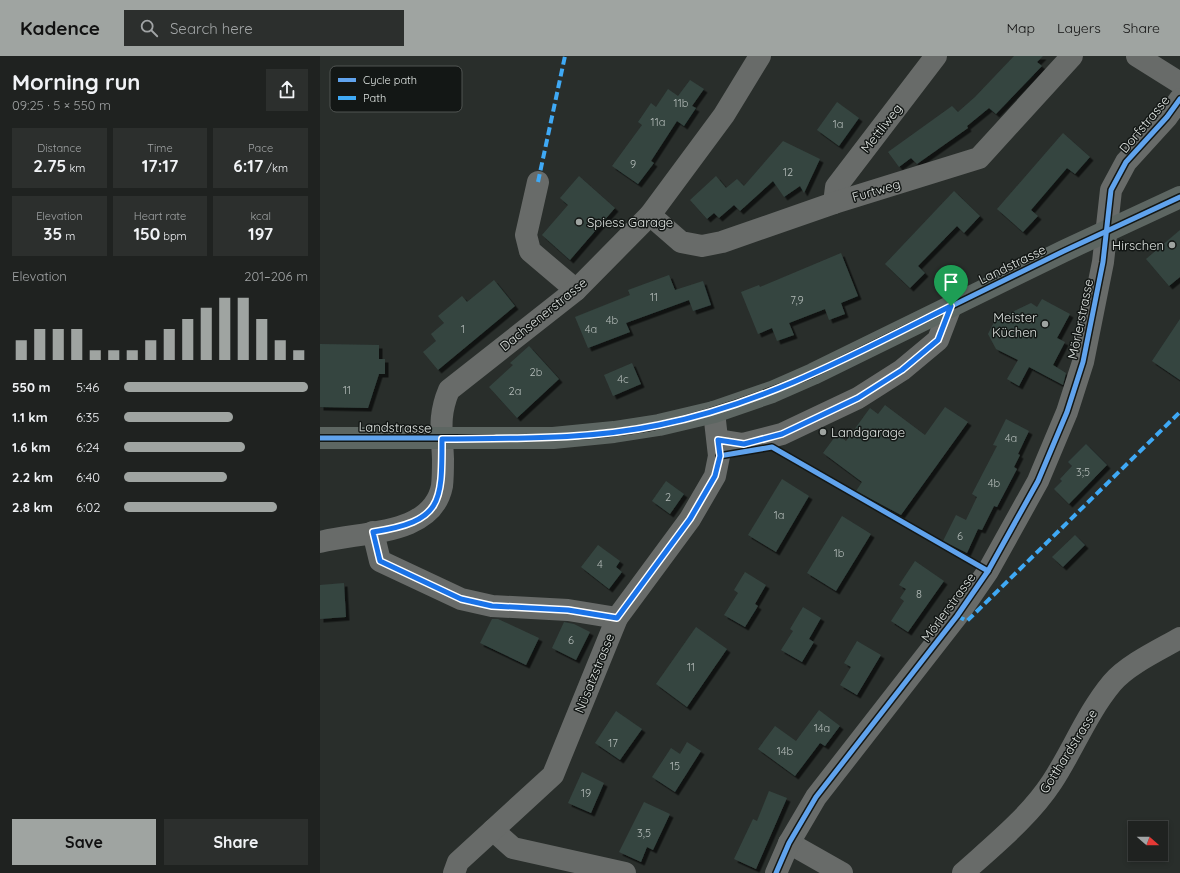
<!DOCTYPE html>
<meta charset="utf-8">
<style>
:root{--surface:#1f2220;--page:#2c2f2d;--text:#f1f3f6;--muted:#a1a4a5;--line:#3c3f3e;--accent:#9fa4a1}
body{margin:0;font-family:Quicksand,sans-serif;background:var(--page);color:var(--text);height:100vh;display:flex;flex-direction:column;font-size:15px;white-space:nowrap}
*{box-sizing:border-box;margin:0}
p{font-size:13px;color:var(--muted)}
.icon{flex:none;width:22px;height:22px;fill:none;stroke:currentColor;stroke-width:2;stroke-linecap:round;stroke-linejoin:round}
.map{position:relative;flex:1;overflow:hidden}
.side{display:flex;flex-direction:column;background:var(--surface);width:320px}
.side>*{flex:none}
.needle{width:26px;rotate:110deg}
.controls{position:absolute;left:808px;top:765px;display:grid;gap:8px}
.controls a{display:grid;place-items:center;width:40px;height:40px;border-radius:0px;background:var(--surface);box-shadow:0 2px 6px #0003,0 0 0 1px var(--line);font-size:20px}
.pin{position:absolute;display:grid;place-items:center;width:34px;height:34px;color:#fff;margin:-41px -17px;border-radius:50% 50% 50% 0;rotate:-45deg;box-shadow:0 0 4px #0007}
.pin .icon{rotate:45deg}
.round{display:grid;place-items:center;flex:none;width:42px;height:42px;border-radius:0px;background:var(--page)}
.overview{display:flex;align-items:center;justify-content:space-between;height:68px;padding:0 12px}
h1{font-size:22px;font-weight:700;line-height:30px}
.figures{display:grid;grid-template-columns:repeat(3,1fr);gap:6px;height:68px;padding:4px 12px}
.figures div{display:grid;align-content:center;border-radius:0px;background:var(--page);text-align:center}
.figures b{font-size:17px;font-weight:700}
.figures small{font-size:11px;font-weight:400}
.figures p{font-size:11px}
.chart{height:112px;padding:8px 12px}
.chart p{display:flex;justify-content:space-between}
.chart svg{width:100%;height:72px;margin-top:4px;stroke:var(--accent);stroke-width:6}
.primary-button{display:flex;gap:8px;margin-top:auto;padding:8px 12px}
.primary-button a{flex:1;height:46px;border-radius:0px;background:var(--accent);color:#111;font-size:16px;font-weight:700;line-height:46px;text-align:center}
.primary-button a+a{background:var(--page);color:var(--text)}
ul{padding:0 12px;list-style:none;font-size:13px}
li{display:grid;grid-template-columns:64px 48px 1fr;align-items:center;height:30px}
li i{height:10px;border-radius:5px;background:var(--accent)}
header{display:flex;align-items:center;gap:24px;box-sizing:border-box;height:56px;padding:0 20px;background:var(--accent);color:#111}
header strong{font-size:19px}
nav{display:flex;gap:22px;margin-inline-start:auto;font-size:14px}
.search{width:280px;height:36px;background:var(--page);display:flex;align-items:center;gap:10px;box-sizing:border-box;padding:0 14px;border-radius:0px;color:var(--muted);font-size:15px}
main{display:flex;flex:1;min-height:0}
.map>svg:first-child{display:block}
.building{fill:#354540;filter:url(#shadow)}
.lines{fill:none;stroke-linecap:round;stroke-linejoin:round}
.minor{stroke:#686b69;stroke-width:22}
.major{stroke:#5d6662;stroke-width:22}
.quiet{stroke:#3fa9f5;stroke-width:4;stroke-dasharray:8 4;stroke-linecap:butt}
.cycleway-casing{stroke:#131715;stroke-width:8}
.cycleway{stroke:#60a3ed;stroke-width:5}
.route-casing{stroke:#fff;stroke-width:8}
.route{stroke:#1a73e8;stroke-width:5}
.poi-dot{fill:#9fa4a1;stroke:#131715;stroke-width:1.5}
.labels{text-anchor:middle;stroke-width:3;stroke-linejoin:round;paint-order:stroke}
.number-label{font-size:11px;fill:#b4bcb9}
.street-label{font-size:13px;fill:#dfe4e1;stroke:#131715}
.poi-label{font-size:13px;fill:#dfe4e1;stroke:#131715;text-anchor:start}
.key{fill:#131715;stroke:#505452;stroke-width:1}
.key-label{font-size:11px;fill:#dfe4e1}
</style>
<header>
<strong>Kadence</strong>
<div class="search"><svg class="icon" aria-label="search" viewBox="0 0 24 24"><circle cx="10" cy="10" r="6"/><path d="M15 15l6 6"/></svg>Search here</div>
<nav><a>Map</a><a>Layers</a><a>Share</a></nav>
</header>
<main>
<section class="side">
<div class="overview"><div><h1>Morning run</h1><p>09:25 · 5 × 550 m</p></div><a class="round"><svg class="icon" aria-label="share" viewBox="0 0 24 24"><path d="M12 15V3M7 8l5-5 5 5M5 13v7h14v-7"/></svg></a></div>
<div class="figures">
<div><p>Distance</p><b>2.75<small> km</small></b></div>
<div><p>Time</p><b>17:17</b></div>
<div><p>Pace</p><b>6:17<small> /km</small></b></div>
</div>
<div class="figures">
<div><p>Elevation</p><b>35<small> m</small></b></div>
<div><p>Heart rate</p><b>150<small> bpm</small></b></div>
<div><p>kcal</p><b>197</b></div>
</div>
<div class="chart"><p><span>Elevation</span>201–206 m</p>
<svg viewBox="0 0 160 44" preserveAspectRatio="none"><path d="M5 44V32M15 44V25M25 44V25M35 44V25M45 44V38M55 44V38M65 44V38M75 44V32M85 44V25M95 44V19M105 44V12M115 44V6M125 44V6M135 44V19M145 44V32M155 44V38"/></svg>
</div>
<ul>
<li><b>550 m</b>5:46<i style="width:100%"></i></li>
<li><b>1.1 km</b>6:35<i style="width:59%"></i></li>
<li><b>1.6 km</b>6:24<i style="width:66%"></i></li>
<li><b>2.2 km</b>6:40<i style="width:56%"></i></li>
<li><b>2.8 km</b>6:02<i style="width:83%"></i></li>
</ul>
<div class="primary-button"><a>Save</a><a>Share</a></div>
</section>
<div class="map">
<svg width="860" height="817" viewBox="0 0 860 817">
<defs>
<filter id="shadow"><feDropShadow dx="3.5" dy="3.5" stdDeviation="0" flood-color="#0009"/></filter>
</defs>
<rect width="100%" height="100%" fill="#292e2b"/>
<g class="building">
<path d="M694,0H723L717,6L722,10L676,58L669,52L647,70L648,72L597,108L591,102L579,111L568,96L632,50L638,56L655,41Z"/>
<path d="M370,24L384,33L372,50L376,52L364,70L357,65L331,105L334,107L318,128L292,110L322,69L318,66L331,47L336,51L348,33L358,40Z"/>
<path d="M517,46L539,62L519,90L497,74Z"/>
<path d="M743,77L770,101L755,118L747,112L711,154L718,160L703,176L677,153Z"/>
<path d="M463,85L500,103L484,137L480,130L464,141L453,125L420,155L414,149L399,162L394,157L387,163L370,144L396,120L406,132L417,123L424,130Z"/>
<path d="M259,120L295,152L250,204L222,179L248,149L240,142Z"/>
<path d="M634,135L660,160L644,177L637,170L598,210L605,217L590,232L565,208Z"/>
<path d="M860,174V221L849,230L826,203Z"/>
<path d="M521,197L538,240L521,247L525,258L509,264L505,253L469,267L474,279L457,285L452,272L438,278L421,236L439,229L440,231Z"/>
<path d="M349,219L355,234L383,225L391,249L373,255L369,244L306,267L310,276L268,292L255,261L310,239L308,234Z"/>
<path d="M174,224L195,250L118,314L103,296L116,285L111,278L124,267L118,260L142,240L147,246Z"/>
<path d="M722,243L750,258L737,282L745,286L733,309L746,317L743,329L709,311L699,330L687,323L698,304L676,293L668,278L675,264L711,247L717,251Z"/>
<path d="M860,263V324L832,305Z"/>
<path d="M0,288L59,289V303H65V318H59L48,352L0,351Z"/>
<path d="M209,290L239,323L197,362L169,331L193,309L190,307Z"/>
<path d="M312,307L321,328L293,340L284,319Z"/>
<path d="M565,349L605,379L625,351L648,366L581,459L536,435L542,426L503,397L517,378L526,385L550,352L558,358Z"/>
<path d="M686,363L709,375L698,398L700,399L694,411L697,413L677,451L674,450L662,474L658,473L647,497L623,485L636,459L646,464L657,441L652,438L677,390L673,389Z"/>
<path d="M766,388L787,409L749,448L734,433L742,425L740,423L752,410L748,406Z"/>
<path d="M462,423L489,440L456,496L428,479Z"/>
<path d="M346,425L364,438L350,458L332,445Z"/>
<path d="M522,460L551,478L516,535L487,517Z"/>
<path d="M755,479L765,489L743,511L732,501Z"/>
<path d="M278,489L300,505L296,511L302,516L289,533L261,511Z"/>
<path d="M595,505L624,525L588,576L571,565L584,545L580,542L586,533L579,529Z"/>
<path d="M425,516L446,529L435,548L438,550L425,571L404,559L418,537L414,534Z"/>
<path d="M24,527L26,561L0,563V529Z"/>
<path d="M483,551L501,562L489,583L494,586L482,606L461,594L473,575L470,573Z"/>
<path d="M172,563H178L219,582L206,609L160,587Z"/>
<path d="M244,566L254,568L270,576L256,604L232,592Z"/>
<path d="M376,571L407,593L367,651L336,628Z"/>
<path d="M537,585L561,599L537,639L520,629L531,611L524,607Z"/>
<path d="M499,654L520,670L505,690L500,687L475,720L438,693L455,670L476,685Z"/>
<path d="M296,655L322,673L300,704L275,687Z"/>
<path d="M367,686L381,695L355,736L332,721L351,692L360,698Z"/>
<path d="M262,716L284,727L271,757L248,747Z"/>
<path d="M449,735L467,742L436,813L414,803L433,763L437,765Z"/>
<path d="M324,746L350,758L333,794L327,791L321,806L299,796Z"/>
</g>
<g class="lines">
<g class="minor">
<path d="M817,0L860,27"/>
<path d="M218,126L206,179L210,195L256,234"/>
<path d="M514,147L516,131L616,0"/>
<path d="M330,159L361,186L382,190L402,186L514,147L659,102L752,0"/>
<path d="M398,384L423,388L462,378L538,342L582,314L618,284L631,250"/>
<path d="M53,476L60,505L141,543L172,550L248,554L297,562"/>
<path d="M0,486C39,475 112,481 122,430C123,421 123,412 123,403C122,376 118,360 129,334L256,234L330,159L404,59L440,0"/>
<path d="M173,774L193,792L305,817"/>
<path d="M469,787L522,817"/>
<path d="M134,817L138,806L233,719L297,562L370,463L395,420L399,400L394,356"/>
<path d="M456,817L469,787L496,741L637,560L668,515L718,425L747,356L763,306L783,206L791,134L806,106L847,61L860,43"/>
<path d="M643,817C674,789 709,761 732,726C753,694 767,657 792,627C807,609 839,594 860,582"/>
</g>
<path class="major" d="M0,382H233L294,376L339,369L394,356L452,336L493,318L744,195L860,141"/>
<g class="quiet">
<path d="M218,126L245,0"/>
<path d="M637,560L647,565L860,356"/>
</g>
<defs>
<g id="cycleway">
<path d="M262,380C288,377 315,375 340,369C393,357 443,339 493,318L744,195L860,141"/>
<path d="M0,382H173"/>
<path d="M399,400L452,391L668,515"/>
<path d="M456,817L469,787L496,741L637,560L668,515L718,425L747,356L763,306L783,206L791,134L806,106L847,61L860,43"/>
</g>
</defs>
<use href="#cycleway" class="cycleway-casing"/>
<use href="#cycleway" class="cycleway"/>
</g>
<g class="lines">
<defs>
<path id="route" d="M631,250L618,284L582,314L538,342L462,378L424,388L398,384L400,400L395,420L370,463L297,562L248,554L172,550L141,543L60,505L53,476C122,465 122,448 122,383C195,382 267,384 339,369C444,348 537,297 631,250Z"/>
</defs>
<use href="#route" class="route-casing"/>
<use href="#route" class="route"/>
</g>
<g class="poi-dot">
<circle cx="259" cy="166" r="4"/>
<circle cx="852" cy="189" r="4"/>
<circle cx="725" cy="268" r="4"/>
<circle cx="503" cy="376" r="4"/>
</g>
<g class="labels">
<g class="number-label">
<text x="361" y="51">11b</text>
<text x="338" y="70">11a</text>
<text x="518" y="72">1a</text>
<text x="313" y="112">9</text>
<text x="468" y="120">12</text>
<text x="334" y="245">11</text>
<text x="477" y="248">7,9</text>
<text x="292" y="268">4b</text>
<text x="143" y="277">1</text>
<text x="271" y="277">4a</text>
<text x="216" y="320">2b</text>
<text x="303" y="327">4c</text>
<text x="27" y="338">11</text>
<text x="195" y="339">2a</text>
<text x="691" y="386">4a</text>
<text x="763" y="420">3;5</text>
<text x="674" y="431">4b</text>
<text x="348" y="445">2</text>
<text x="459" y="463">1a</text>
<text x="640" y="484">6</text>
<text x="519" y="501">1b</text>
<text x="280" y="512">4</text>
<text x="599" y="542">8</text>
<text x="251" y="588">6</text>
<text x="371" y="615">11</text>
<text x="502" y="676">14a</text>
<text x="293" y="691">17</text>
<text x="465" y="699">14b</text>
<text x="355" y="714">15</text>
<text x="266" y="741">19</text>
<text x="324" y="781">3,5</text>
</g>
<g class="street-label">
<text transform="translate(824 68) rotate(-50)" y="5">Dorfstrasse</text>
<text transform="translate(561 72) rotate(-52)" y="5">Mettliweg</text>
<text transform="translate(556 134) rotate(-17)" y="5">Furtweg</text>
<text transform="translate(692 208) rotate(-26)" y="5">Landstrasse</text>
<text transform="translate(223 258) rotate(-39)" y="5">Dachsenerstrasse</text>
<text transform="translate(760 263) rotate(-78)" y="5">Mörlerstrasse</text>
<text transform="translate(75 371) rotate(1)" y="5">Landstrasse</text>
<text transform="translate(628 551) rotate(-54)" y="5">Mörlerstrasse</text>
<text transform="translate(274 617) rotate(-68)" y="5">Nüsatzstrasse</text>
<text transform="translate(748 695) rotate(-58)" y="5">Gotthardstrasse</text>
</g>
<g class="poi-label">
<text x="267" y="171">Spiess Garage</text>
<text x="844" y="194" text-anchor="end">Hirschen</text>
<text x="717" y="266" text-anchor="end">Meister<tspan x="717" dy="15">Küchen</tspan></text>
<text x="511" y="381">Landgarage</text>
</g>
</g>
<rect x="10" y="10" width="132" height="46" rx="6" class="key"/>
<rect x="18" y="22" width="18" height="4" fill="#60a3ed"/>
<rect x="18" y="40" width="18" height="4" fill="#3fa9f5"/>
<g class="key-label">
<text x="43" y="28">Cycle path</text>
<text x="43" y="46">Path</text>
</g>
</svg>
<div class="controls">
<a><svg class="needle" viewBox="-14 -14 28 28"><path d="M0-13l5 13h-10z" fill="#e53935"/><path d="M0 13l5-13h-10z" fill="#a1a4a5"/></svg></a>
</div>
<div class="pin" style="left:631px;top:250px;background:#1e9e55"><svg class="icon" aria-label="arrive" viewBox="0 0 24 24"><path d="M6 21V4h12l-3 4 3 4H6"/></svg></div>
</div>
</main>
